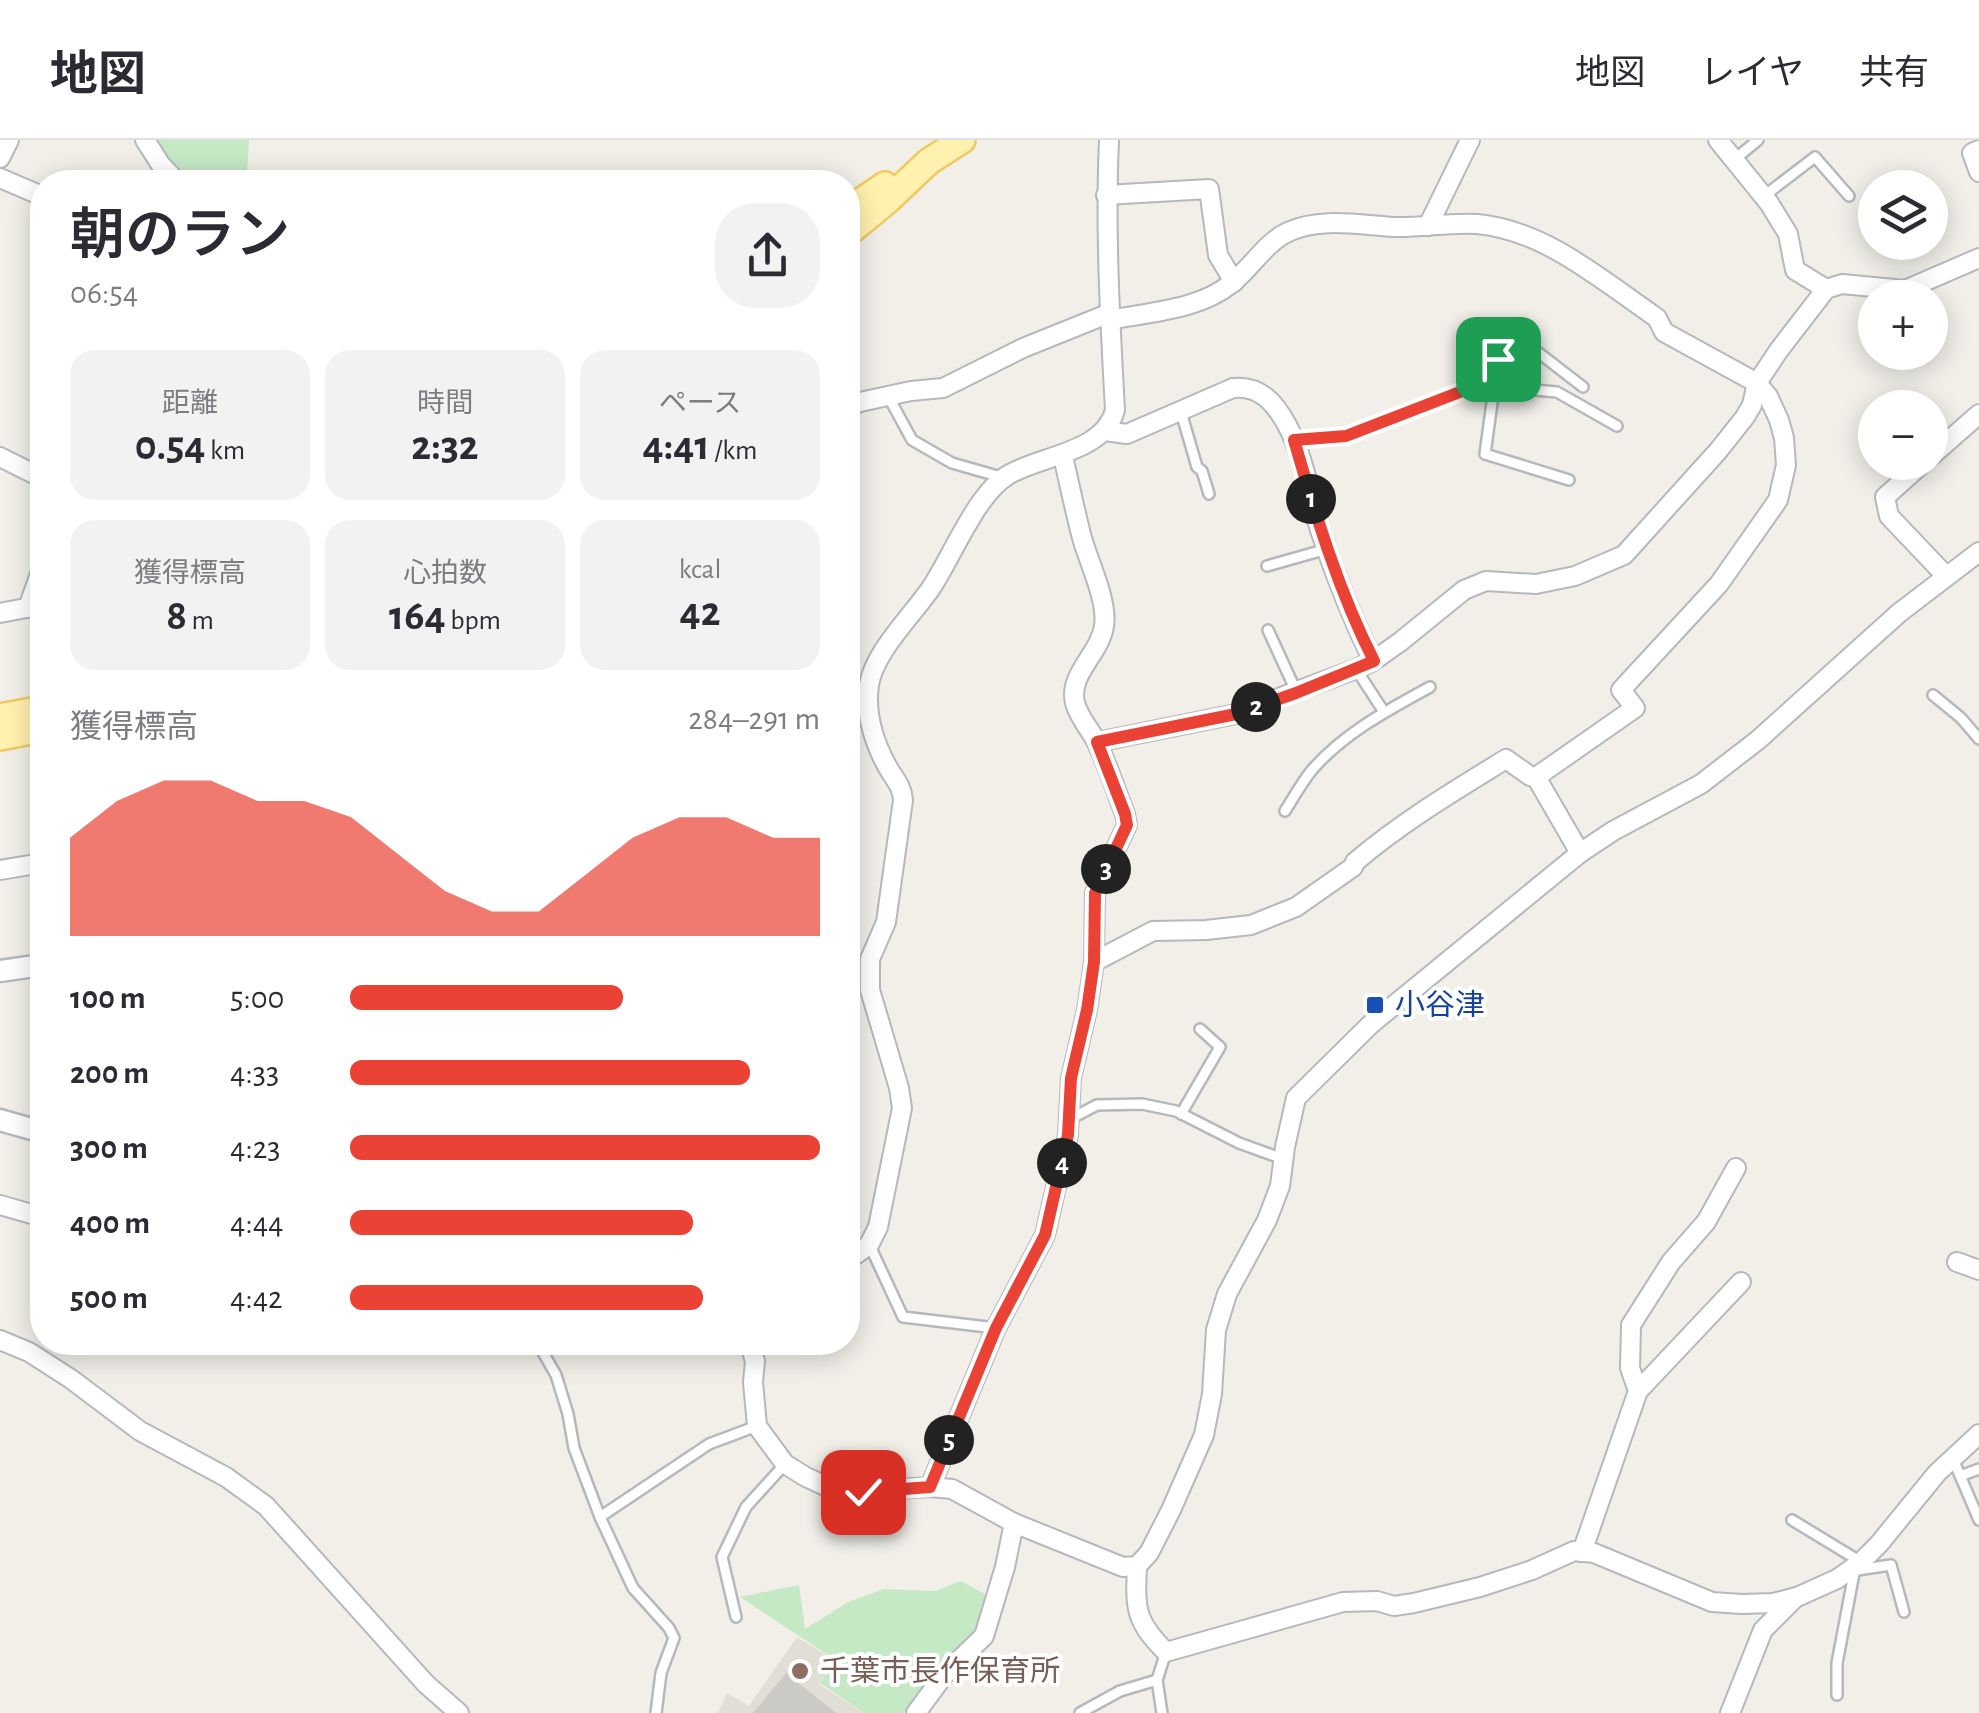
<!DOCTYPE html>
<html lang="ja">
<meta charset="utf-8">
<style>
:root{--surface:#fff;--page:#f2f2f3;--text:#2b2b33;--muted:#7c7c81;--line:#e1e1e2;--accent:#ea4335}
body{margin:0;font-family:"Alegreya Sans","Noto Sans JP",sans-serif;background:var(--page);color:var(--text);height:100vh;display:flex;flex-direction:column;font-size:38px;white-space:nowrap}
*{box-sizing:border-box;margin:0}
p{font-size:32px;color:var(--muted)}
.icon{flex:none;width:55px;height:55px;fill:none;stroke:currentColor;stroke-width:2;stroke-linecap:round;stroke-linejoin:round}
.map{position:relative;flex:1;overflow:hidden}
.drawer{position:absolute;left:30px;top:30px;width:830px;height:1185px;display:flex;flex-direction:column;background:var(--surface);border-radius:40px;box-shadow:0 5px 25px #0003}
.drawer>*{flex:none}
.fabs{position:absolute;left:1858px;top:30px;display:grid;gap:20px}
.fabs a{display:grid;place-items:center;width:90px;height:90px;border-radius:50%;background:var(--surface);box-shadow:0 5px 25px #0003;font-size:50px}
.pin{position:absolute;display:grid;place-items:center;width:85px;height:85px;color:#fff;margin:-42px;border-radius:20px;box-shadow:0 5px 15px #0006}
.km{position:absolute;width:50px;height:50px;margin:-25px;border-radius:50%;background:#222;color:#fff;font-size:28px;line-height:50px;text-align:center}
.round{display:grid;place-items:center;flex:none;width:105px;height:105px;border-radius:40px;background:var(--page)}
.headline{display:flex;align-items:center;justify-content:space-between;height:170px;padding:0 40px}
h1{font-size:55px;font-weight:600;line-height:75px}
.metrics{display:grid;grid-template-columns:repeat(3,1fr);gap:15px;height:170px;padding:10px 40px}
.metrics div{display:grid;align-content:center;border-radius:25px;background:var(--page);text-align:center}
.metrics b{font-size:42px;font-weight:600}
.metrics small{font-size:28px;font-weight:400}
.metrics p{font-size:28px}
.chart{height:280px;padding:20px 40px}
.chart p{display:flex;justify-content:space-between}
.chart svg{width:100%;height:180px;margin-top:10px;fill:var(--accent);opacity:.7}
ul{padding:0 40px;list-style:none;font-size:32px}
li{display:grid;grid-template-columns:160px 120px 1fr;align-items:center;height:75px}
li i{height:25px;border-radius:12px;background:var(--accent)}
header{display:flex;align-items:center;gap:60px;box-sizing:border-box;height:140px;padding:0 50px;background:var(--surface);border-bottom:2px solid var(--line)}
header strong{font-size:48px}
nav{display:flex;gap:55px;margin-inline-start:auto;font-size:35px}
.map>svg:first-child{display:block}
.education{fill:#e1ded6}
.green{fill:#c5e8c5}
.building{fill:#cccac5}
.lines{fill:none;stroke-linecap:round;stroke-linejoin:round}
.service-casing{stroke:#b5b8bc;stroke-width:14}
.minor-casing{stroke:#b5b8bc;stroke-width:22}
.tertiary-casing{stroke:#b5b8bc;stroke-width:25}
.primary-casing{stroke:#f2c960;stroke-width:30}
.service{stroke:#fff;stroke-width:9}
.minor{stroke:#fff;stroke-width:18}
.tertiary{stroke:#fff;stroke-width:20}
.primary{stroke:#fff2af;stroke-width:25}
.route-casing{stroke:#fff;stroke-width:20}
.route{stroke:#ea4335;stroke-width:12}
.transit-dot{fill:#1a4fb4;stroke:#fff;stroke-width:4}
.education-dot{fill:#8d6e63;stroke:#fff;stroke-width:4}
.labels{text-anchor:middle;stroke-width:8;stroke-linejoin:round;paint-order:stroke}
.transit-label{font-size:30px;fill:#164399;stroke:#fff;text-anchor:start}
.education-label{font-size:30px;fill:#785e54;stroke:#fff;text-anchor:start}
</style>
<header>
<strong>地図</strong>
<nav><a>地図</a><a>レイヤ</a><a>共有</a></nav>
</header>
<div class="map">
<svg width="1979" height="1573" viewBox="0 0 1979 1573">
<rect width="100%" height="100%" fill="#f1efe8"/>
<path class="education" d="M797,1497L833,1519L819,1544L863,1573H718L727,1553L749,1566Z"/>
<g class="green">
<path d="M155,0H249L247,35L228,42H191L162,13Z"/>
<path d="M961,1441L985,1454L975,1494L933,1531L904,1573H864L820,1543L834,1519L740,1457L799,1445L805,1489L848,1462L884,1449L935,1451Z"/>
</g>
<path class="building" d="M786,1533L836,1573H753Z"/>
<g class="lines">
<defs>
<g id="service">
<path d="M1734,20L1758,0"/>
<path d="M1764,56L1815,17L1849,56"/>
<path d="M888,256L912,300L952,323L1001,337"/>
<path d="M1181,272L1197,327L1202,331L1209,354"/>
<path d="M1293,300L1346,296L1478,245L1557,252L1617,286"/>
<path d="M1569,340L1485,314L1498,219L1505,196L1539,213L1583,247"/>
<path d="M1267,426L1327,409"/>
<path d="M1268,490L1296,551"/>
<path d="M1356,529L1384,572"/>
<path d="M1933,555L1961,578L1979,599"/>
<path d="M1285,671C1294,657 1302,642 1312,630C1344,593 1388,570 1430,547"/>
<path d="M1181,974L1220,907L1200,889"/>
<path d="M1070,979L1097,965L1142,964L1176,971L1239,1003L1283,1019"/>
<path d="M870,1106L903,1177L996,1188"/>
<path d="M537,1202L556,1235L568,1274L574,1308L600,1377L633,1448L669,1488L674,1498L661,1533L656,1573"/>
<path d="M1953,1319L1979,1380"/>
<path d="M1960,1336L1979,1329"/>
<path d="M600,1377L709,1304L757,1286"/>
<path d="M1792,1380L1861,1422"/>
<path d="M1857,1430L1891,1425L1904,1472"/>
<path d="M736,1477L722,1417L746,1367L785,1324"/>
<path d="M1837,1555V1523L1855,1428"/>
<path d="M1080,1573L1120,1551L1157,1540"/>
<path d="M1162,1573L1157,1540L1166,1512"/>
</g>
<g id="minor">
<path d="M145,0L161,25L177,42"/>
<path d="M1718,0L1769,63L1788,94L1795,130L1826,149"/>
<path d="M1979,10L1972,13L1979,32"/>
<path d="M0,18L9,0"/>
<path d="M0,38L42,56"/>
<path d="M1106,55L1209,49L1218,115L1234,142"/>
<path d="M1428,86L1470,0"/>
<path d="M848,267L860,262L911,251L943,248L1023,208L1110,173"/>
<path d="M1105,291L1127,294L1233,248C1260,245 1275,263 1287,285C1304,317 1310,356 1320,390C1335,435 1352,478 1373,521"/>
<path d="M1063,316C1069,343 1075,371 1082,398C1089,423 1108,461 1104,486C1100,514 1068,534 1075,563C1079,578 1090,589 1097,603C1108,626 1116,651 1125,674L1127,685L1095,753L1094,822"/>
<path d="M0,317L42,338"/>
<path d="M1930,317L1979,274"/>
<path d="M1924,322L1885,357L1889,376L1946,436"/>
<path d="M28,468L42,428"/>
<path d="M0,473L42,465"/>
<path d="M1097,602L1236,574L1356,529L1373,521L1400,502L1464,450L1486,441L1536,444L1575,436L1624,415L1718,311L1745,277L1752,265L1757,243L1779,210L1826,149L1842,144L1905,150L1979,118"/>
<path d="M1536,637L1580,713"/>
<path d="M0,730L42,723"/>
<path d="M0,1065L42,1077"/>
<path d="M848,1120L869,1105L878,1087L902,968L899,948L870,850V819L886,782L903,660C902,645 894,639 887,626C874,602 865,573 869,545C874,512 912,476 931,448C952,417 976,354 1008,335C1041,315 1104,313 1115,270C1110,180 1105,90 1109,0"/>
<path d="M1957,1122L1979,1130"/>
<path d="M0,1200L29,1212L71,1239L140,1291L226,1337L266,1366L426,1544L459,1573"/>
<path d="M749,1202L755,1221L753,1242L757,1286L785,1324L806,1337L832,1349L863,1351L930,1347L952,1349L1014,1383L1123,1427L1137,1426L1149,1413L1171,1370L1204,1295L1212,1254L1216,1190L1227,1154L1267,1080L1280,1046L1285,1007L1296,958L1371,884L1580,713L1613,691L1701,644L1758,600L1899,473L1979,412"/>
<path d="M1638,1251L1630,1228L1631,1185L1671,1122L1706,1082L1736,1028"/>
<path d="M930,1347L996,1188L1045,1095L1068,995L1071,938L1087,870L1094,822L1153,791L1206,790L1251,785L1296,767L1353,727L1355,722C1402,682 1454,651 1506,619L1530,636L1536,637L1635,568L1621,550L1719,444L1778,360L1786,325L1784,298L1779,280L1768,256L1757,243L1664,192L1657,178C1603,141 1545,90 1477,84C1449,82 1421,88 1393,87C1359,85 1320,77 1288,92C1266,102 1251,128 1232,143C1199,170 1150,172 1110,180"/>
<path d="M1582,1412L1638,1251L1741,1142"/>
<path d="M1137,1426C1135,1469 1135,1481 1166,1512L1343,1462L1377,1461L1394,1466L1414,1463L1480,1447L1532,1430L1574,1411L1594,1413L1712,1462L1742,1464L1773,1463L1797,1457L1837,1439L1861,1422L1879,1404L1937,1333L1979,1294"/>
<path d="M916,1573L944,1535L984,1496L1005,1427L1014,1383"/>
<path d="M1730,1573L1763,1490L1796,1457"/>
</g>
<g id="tertiary">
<path d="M0,831L42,825"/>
<path d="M0,980L42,992"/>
</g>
<g id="primary">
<path d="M848,70L885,45"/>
<path d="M848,93L888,60L928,22L962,0"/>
<path d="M0,577L42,569"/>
<path d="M0,597L42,589"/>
</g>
</defs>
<use href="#service" class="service-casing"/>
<use href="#minor" class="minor-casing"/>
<use href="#tertiary" class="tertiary-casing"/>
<use href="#primary" class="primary-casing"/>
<use href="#service" class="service"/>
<use href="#minor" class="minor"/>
<use href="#tertiary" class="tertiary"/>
<use href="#primary" class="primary"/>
</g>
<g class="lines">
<defs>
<path id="route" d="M863,1352L930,1347L996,1188L1045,1095L1068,995L1071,938L1087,870L1094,822L1095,753L1127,685L1125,674L1097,602L1236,574L1296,553L1374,521C1338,450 1316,376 1294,300L1346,296L1478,245L1494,246L1498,219"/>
</defs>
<use href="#route" class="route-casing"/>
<use href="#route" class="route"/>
</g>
<rect class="transit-dot" x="1365" y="855" width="20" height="20" rx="5"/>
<circle class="education-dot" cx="800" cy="1531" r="10"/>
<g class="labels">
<g class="transit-label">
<text x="1395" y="875">小谷津</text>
</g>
<g class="education-label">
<text x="820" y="1541">千葉市長作保育所</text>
</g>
</g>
</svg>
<div class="fabs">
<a><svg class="icon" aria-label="layers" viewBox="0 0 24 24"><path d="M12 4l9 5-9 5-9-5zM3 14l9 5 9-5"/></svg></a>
<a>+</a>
<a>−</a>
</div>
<div class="pin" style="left:1498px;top:219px;background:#1e9e55"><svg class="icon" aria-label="arrive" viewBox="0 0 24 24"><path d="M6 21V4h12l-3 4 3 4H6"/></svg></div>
<div class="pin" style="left:863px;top:1352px;background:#d93025"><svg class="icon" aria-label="check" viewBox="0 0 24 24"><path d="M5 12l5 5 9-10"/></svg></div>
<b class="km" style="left:1311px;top:359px">1</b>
<b class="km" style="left:1256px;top:567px">2</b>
<b class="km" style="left:1106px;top:729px">3</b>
<b class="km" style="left:1062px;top:1023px">4</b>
<b class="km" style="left:949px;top:1300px">5</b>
<section class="drawer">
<div class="headline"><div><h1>朝のラン</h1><p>06:54</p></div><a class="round"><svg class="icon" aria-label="share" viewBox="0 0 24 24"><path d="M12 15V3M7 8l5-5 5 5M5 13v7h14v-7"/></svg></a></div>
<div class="metrics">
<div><p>距離</p><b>0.54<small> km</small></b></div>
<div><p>時間</p><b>2:32</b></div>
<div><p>ペース</p><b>4:41<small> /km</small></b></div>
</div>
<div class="metrics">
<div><p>獲得標高</p><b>8<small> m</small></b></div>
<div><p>心拍数</p><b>164<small> bpm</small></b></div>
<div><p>kcal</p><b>42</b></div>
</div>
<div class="chart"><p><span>獲得標高</span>284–291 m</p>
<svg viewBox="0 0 160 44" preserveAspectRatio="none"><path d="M0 44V20L10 11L20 6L30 6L40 11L50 11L60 15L70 24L80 33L90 38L100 38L110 29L120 20L130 15L140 15L150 20L160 20V44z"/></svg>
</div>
<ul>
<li><b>100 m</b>5:00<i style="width:58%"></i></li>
<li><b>200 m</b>4:33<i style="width:85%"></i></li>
<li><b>300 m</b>4:23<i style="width:100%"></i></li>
<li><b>400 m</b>4:44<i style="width:73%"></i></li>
<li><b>500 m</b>4:42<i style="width:75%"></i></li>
</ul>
</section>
</div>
